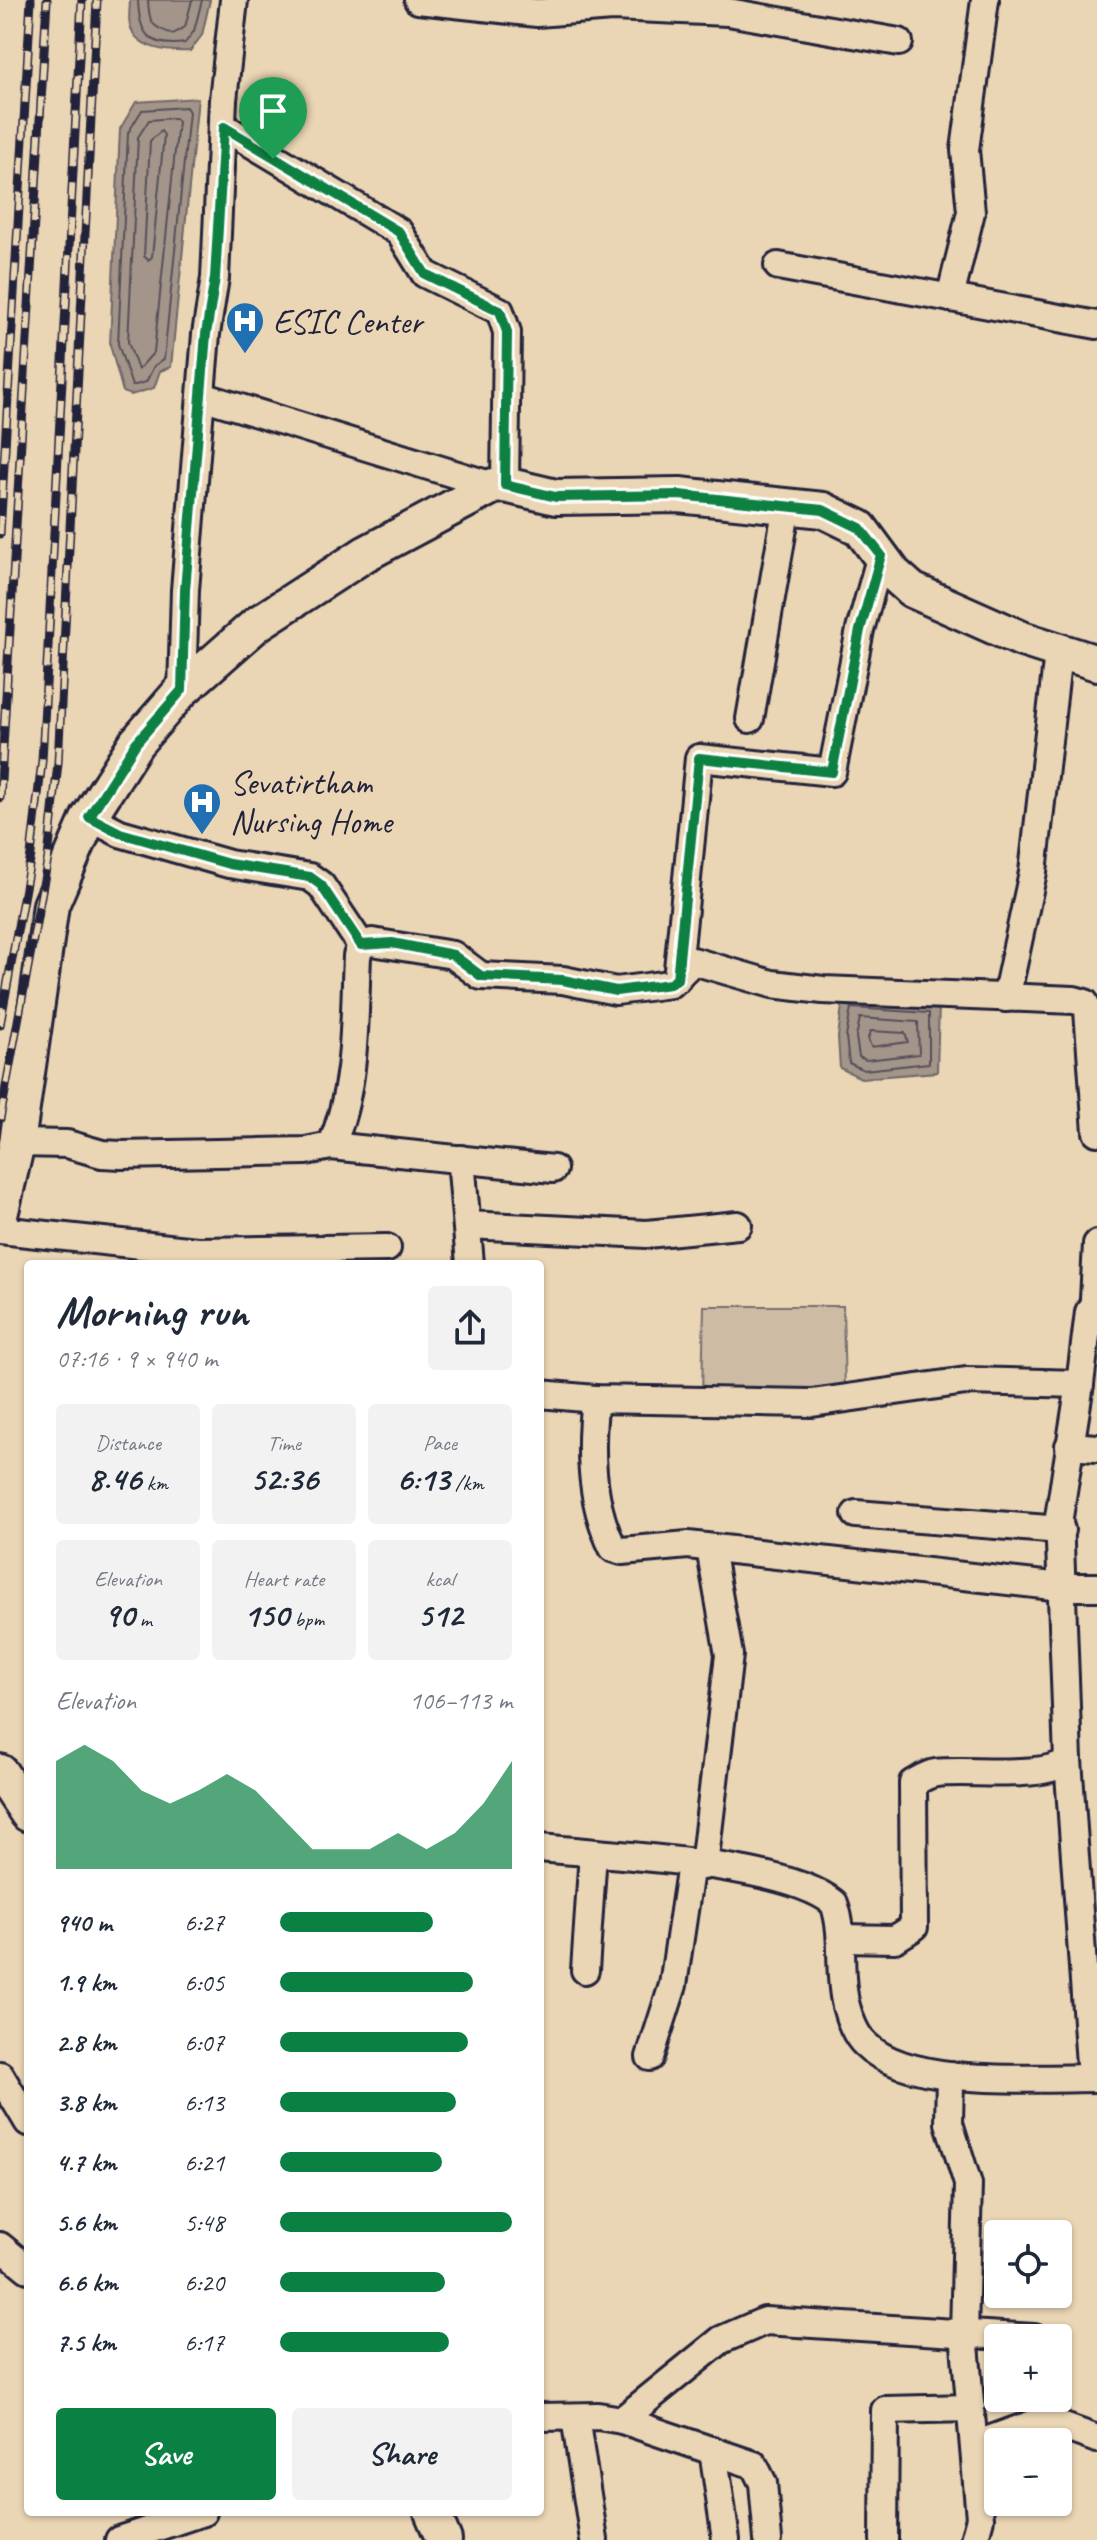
<!DOCTYPE html>
<meta charset="utf-8">
<style>
:root{--surface:#fff;--page:#f2f2f3;--text:#1f2937;--muted:#747a83;--accent:#0b8043}
body{margin:0;font-family:Caveat,sans-serif;background:var(--page);color:var(--text);height:100vh;display:flex;flex-direction:column;font-size:30px;white-space:nowrap}
*{box-sizing:border-box;margin:0}
p{font-size:26px;color:var(--muted)}
.icon{flex:none;width:44px;height:44px;fill:none;stroke:currentColor;stroke-width:2;stroke-linecap:round;stroke-linejoin:round}
.map{position:relative;flex:1;overflow:hidden}
.panel{position:absolute;left:24px;top:1260px;width:520px;height:1256px;display:flex;flex-direction:column;background:var(--surface);border-radius:8px;box-shadow:0 2px 6px #0004}
.panel>*{flex:none}
.tools{position:absolute;left:984px;top:2220px;display:grid;gap:16px}
.tools a{display:grid;place-items:center;width:88px;height:88px;border-radius:8px;background:var(--surface);box-shadow:0 2px 6px #0004;font-size:40px}
.pin{position:absolute;display:grid;place-items:center;width:68px;height:68px;color:#fff;margin:-82px -34px;border-radius:50% 50% 50% 0;rotate:-45deg;box-shadow:0 0 8px #0007}
.pin .icon{rotate:45deg}
.round{display:grid;place-items:center;flex:none;width:84px;height:84px;border-radius:8px;background:var(--page)}
.summary{display:flex;align-items:center;justify-content:space-between;height:136px;padding:0 32px}
h1{font-size:44px;font-weight:800;line-height:60px}
.figures{display:grid;grid-template-columns:repeat(3,1fr);gap:12px;height:136px;padding:8px 32px}
.figures div{display:grid;align-content:center;border-radius:8px;background:var(--page);text-align:center}
.figures b{font-size:34px;font-weight:800}
.figures small{font-size:22px;font-weight:400}
.figures p{font-size:22px}
.chart{height:224px;padding:16px 32px}
.chart p{display:flex;justify-content:space-between}
.chart svg{width:100%;height:144px;margin-top:8px;fill:var(--accent);opacity:.7}
.cta{display:flex;gap:16px;margin-top:auto;padding:16px 32px}
.cta a{flex:1;height:92px;border-radius:8px;background:var(--accent);color:#fff;font-size:32px;font-weight:800;line-height:92px;text-align:center}
.cta a+a{background:var(--page);color:var(--text)}
ul{padding:0 32px;list-style:none;font-size:26px}
li{display:grid;grid-template-columns:128px 96px 1fr;align-items:center;height:60px}
li i{height:20px;border-radius:10px;background:var(--accent)}
.map>svg:first-child{display:block}
.green{fill:#cdbba3;stroke:#786e6f;stroke-width:2}
.water{fill:#a39589;stroke:#6f676a;stroke-width:2}
.lines{fill:none;stroke-linecap:round;stroke-linejoin:round}
.shore{stroke:#56505a;stroke-width:2}
.minor-casing{stroke:#22223b;stroke-width:32}
.major-casing{stroke:#22223b;stroke-width:40}
.minor{stroke:#ead5b4;stroke-width:26}
.major{stroke:#ead5b4;stroke-width:34}
.rail-casing{stroke:#22223b;stroke-width:9}
.rail{stroke:#ead5b4;stroke-width:6;stroke-dasharray:18;stroke-linecap:butt}
.route-casing{stroke:#fff;stroke-width:16}
.route{stroke:#0b8043;stroke-width:10}
.labels{text-anchor:middle;stroke-width:6;stroke-linejoin:round;paint-order:stroke}
.poi-label{font-size:34px;fill:#22223b;stroke:#ead5b4;text-anchor:start}
</style>
<div class="map">
<svg width="1097" height="2540" viewBox="0 0 1097 2540">
<rect width="100%" height="100%" fill="#ead5b4"/>
<filter id="ink" filterUnits="userSpaceOnUse"><feTurbulence type="fractalNoise" baseFrequency=".0125" numOctaves="2"/><feDisplacementMap in="SourceGraphic" scale="16" xChannelSelector="R" yChannelSelector="G"/><feConvolveMatrix kernelMatrix="1 2 1 2 8 2 1 2 1" color-interpolation-filters="sRGB"/></filter>
<g filter="url(#ink)">
<path class="green" d="M704,1306H843L845,1394H702Z"/>
<g class="water">
<path d="M130,0H210L202,35L190,51C170,52 137,50 130,26C128,18 130,8 130,0Z"/>
<path d="M198,98L171,367L160,371L154,388L131,395L123,392L110,345L120,129L136,102Z"/>
<path d="M843,998L939,1005L937,1072L861,1078L840,1068L838,1037Z"/>
</g>
<g class="lines">
<g class="shore">
<path d="M138,0C139,33 148,48 185,43L194,31L202,0"/>
<path d="M148,0C149,23 151,27 173,34L185,27L192,0"/>
<path d="M186,107L189,112L164,359L154,366L146,382L132,386L118,344L128,133L142,110Z"/>
<path d="M175,118L178,122L154,352L138,370L128,342L138,137L149,120Z"/>
<path d="M161,131L164,135L152,257L148,260L144,256L150,141Z"/>
<path d="M851,1008L929,1013V1063L864,1070L849,1063L846,1037Z"/>
<path d="M860,1018L918,1022L919,1054L866,1060L859,1057L856,1037Z"/>
<path d="M871,1031L905,1033L908,1042L871,1047L868,1038Z"/>
</g>
<defs>
<g id="minor">
<path d="M418,0L537,13L612,7L728,12L899,42"/>
<path d="M224,127L399,232L425,274L500,311L507,332L505,485"/>
<path d="M778,266L1097,325"/>
<path d="M950,298L971,212L965,150L985,0"/>
<path d="M202,396L493,486"/>
<path d="M182,690L185,590L206,334L215,278L223,100L234,0"/>
<path d="M750,719L787,505"/>
<path d="M89,817L120,833L229,864L310,877L321,885L361,945"/>
<path d="M677,979L699,758L832,772L860,630L881,555"/>
<path d="M1006,998L1033,872L1058,653"/>
<path d="M17,1143L67,1144L102,1154L121,1155L306,1151L331,1146C357,1087 354,1019 357,956L361,945L372,942L453,955L481,976L563,980L616,991L670,984L693,961L772,984L823,990L1074,1000L1085,1003L1088,1010L1097,1132"/>
<path d="M331,1146L553,1169"/>
<path d="M461,1159L470,1264"/>
<path d="M467,1225L647,1234L738,1225"/>
<path d="M0,1230L197,1251L387,1248"/>
<path d="M1094,1299L1097,1244"/>
<path d="M540,1394L595,1399L812,1403L966,1381L1080,1384L1089,1312L1097,1297"/>
<path d="M595,1399C589,1448 590,1502 613,1548L622,1551L688,1545L1062,1587H1097"/>
<path d="M1069,1446L1097,1448"/>
<path d="M856,1514L1061,1530"/>
<path d="M1068,1760L1091,2078"/>
<path d="M540,1848C608,1855 785,1862 834,1903C846,1937 837,1971 846,2006C849,2018 856,2036 865,2044C909,2088 1037,2078 1097,2078"/>
<path d="M704,1866L729,1655L710,1548"/>
<path d="M843,1938L895,1939L914,1927L913,1783C920,1779 928,1774 936,1773C967,1769 1047,1780 1068,1760L1059,1517L1080,1384"/>
<path d="M585,1970L593,1853"/>
<path d="M650,2057L673,1985L691,1864"/>
<path d="M0,2075L28,2122"/>
<path d="M950,2075L949,2123L968,2184L964,2333L980,2518L974,2540"/>
<path d="M0,2246L28,2269"/>
<path d="M540,2417L598,2416L622,2420L754,2465L763,2483L768,2540"/>
<path d="M575,2417L594,2540"/>
<path d="M622,2420L721,2340L765,2321L1034,2338"/>
<path d="M975,2445L1038,2422H1050L1097,2439"/>
<path d="M713,2450L726,2540"/>
<path d="M119,2540L203,2512"/>
<path d="M884,2540L885,2410L971,2408"/>
</g>
<g id="major">
<path d="M0,1215L17,1143L51,905L89,817L136,743L182,690L257,624L365,554L493,486L505,485L556,497L679,495L823,510L860,528L894,574L912,590L1022,639L1097,663"/>
<path d="M0,1772L28,1814"/>
<path d="M432,2512L444,2540"/>
</g>
</defs>
<use href="#minor" class="minor-casing"/>
<use href="#major" class="major-casing"/>
<use href="#minor" class="minor"/>
<use href="#major" class="major"/>
<defs>
<g id="rail">
<path d="M0,534L31,0"/>
<path d="M0,798L47,0"/>
<path d="M0,1025L31,855L42,761L82,0"/>
<path d="M0,1119L48,858L58,763L97,0"/>
</g>
</defs>
<use href="#rail" class="rail-casing"/>
<use href="#rail" class="rail"/>
</g>
</g>
<g class="lines" filter="url(#ink)">
<defs>
<path id="route" d="M224,127L399,232L425,274L500,311L507,332L505,485L556,497L679,495L823,510L860,528L881,555L860,630L832,772L699,758L677,979L670,984L616,991L563,980L481,976L453,955L392,943L361,945L321,885L310,877L229,864L120,833L89,817L136,743L182,690L185,590L206,334L215,278Z"/>
</defs>
<use href="#route" class="route-casing"/>
<use href="#route" class="route"/>
</g>
<defs>
<symbol id="hospital-pin" viewBox="-11 -11 22 30"><path d="M0 17L-7.5 6A9.5 9.5 0 1 1 7.5 6Z" fill="#1f6fb2" stroke="#ead5b4"/><path d="M-5-5h3v3.5h4V-5h3V5h-3V1.5h-4V5h-3Z" fill="#fff"/></symbol>
</defs>
<g fill-rule="evenodd">
<use href="#hospital-pin" x="223" y="299" width="44" height="60"/>
<use href="#hospital-pin" x="180" y="780" width="44" height="60"/>
</g>
<g class="labels">
<g class="poi-label">
<text x="273" y="333">ESIC Center</text>
<text x="230" y="794">Sevatirtham<tspan x="230" dy="39">Nursing Home</tspan></text>
</g>
</g>
</svg>
<div class="tools">
<a><svg class="icon" aria-label="locate" viewBox="0 0 24 24"><circle cx="12" cy="12" r="6"/><path d="M12 2v4M12 18v4M2 12h4M18 12h4"/></svg></a>
<a>+</a>
<a>−</a>
</div>
<div class="pin" style="left:273px;top:159px;background:#1e9e55"><svg class="icon" aria-label="arrive" viewBox="0 0 24 24"><path d="M6 21V4h12l-3 4 3 4H6"/></svg></div>
<section class="panel">
<div class="summary"><div><h1>Morning run</h1><p>07:16 · 9 × 940 m</p></div><a class="round"><svg class="icon" aria-label="share" viewBox="0 0 24 24"><path d="M12 15V3M7 8l5-5 5 5M5 13v7h14v-7"/></svg></a></div>
<div class="figures">
<div><p>Distance</p><b>8.46<small> km</small></b></div>
<div><p>Time</p><b>52:36</b></div>
<div><p>Pace</p><b>6:13<small> /km</small></b></div>
</div>
<div class="figures">
<div><p>Elevation</p><b>90<small> m</small></b></div>
<div><p>Heart rate</p><b>150<small> bpm</small></b></div>
<div><p>kcal</p><b>512</b></div>
</div>
<div class="chart"><p><span>Elevation</span>106–113 m</p>
<svg viewBox="0 0 160 44" preserveAspectRatio="none"><path d="M0 44V11L10 6L20 11L30 20L40 24L50 20L60 15L70 20L80 29L90 38L100 38L110 38L120 33L130 38L140 33L150 24L160 11V44z"/></svg>
</div>
<ul>
<li><b>940 m</b>6:27<i style="width:66%"></i></li>
<li><b>1.9 km</b>6:05<i style="width:83%"></i></li>
<li><b>2.8 km</b>6:07<i style="width:81%"></i></li>
<li><b>3.8 km</b>6:13<i style="width:76%"></i></li>
<li><b>4.7 km</b>6:21<i style="width:70%"></i></li>
<li><b>5.6 km</b>5:48<i style="width:100%"></i></li>
<li><b>6.6 km</b>6:20<i style="width:71%"></i></li>
<li><b>7.5 km</b>6:17<i style="width:73%"></i></li>
</ul>
<div class="cta"><a>Save</a><a>Share</a></div>
</section>
</div>
